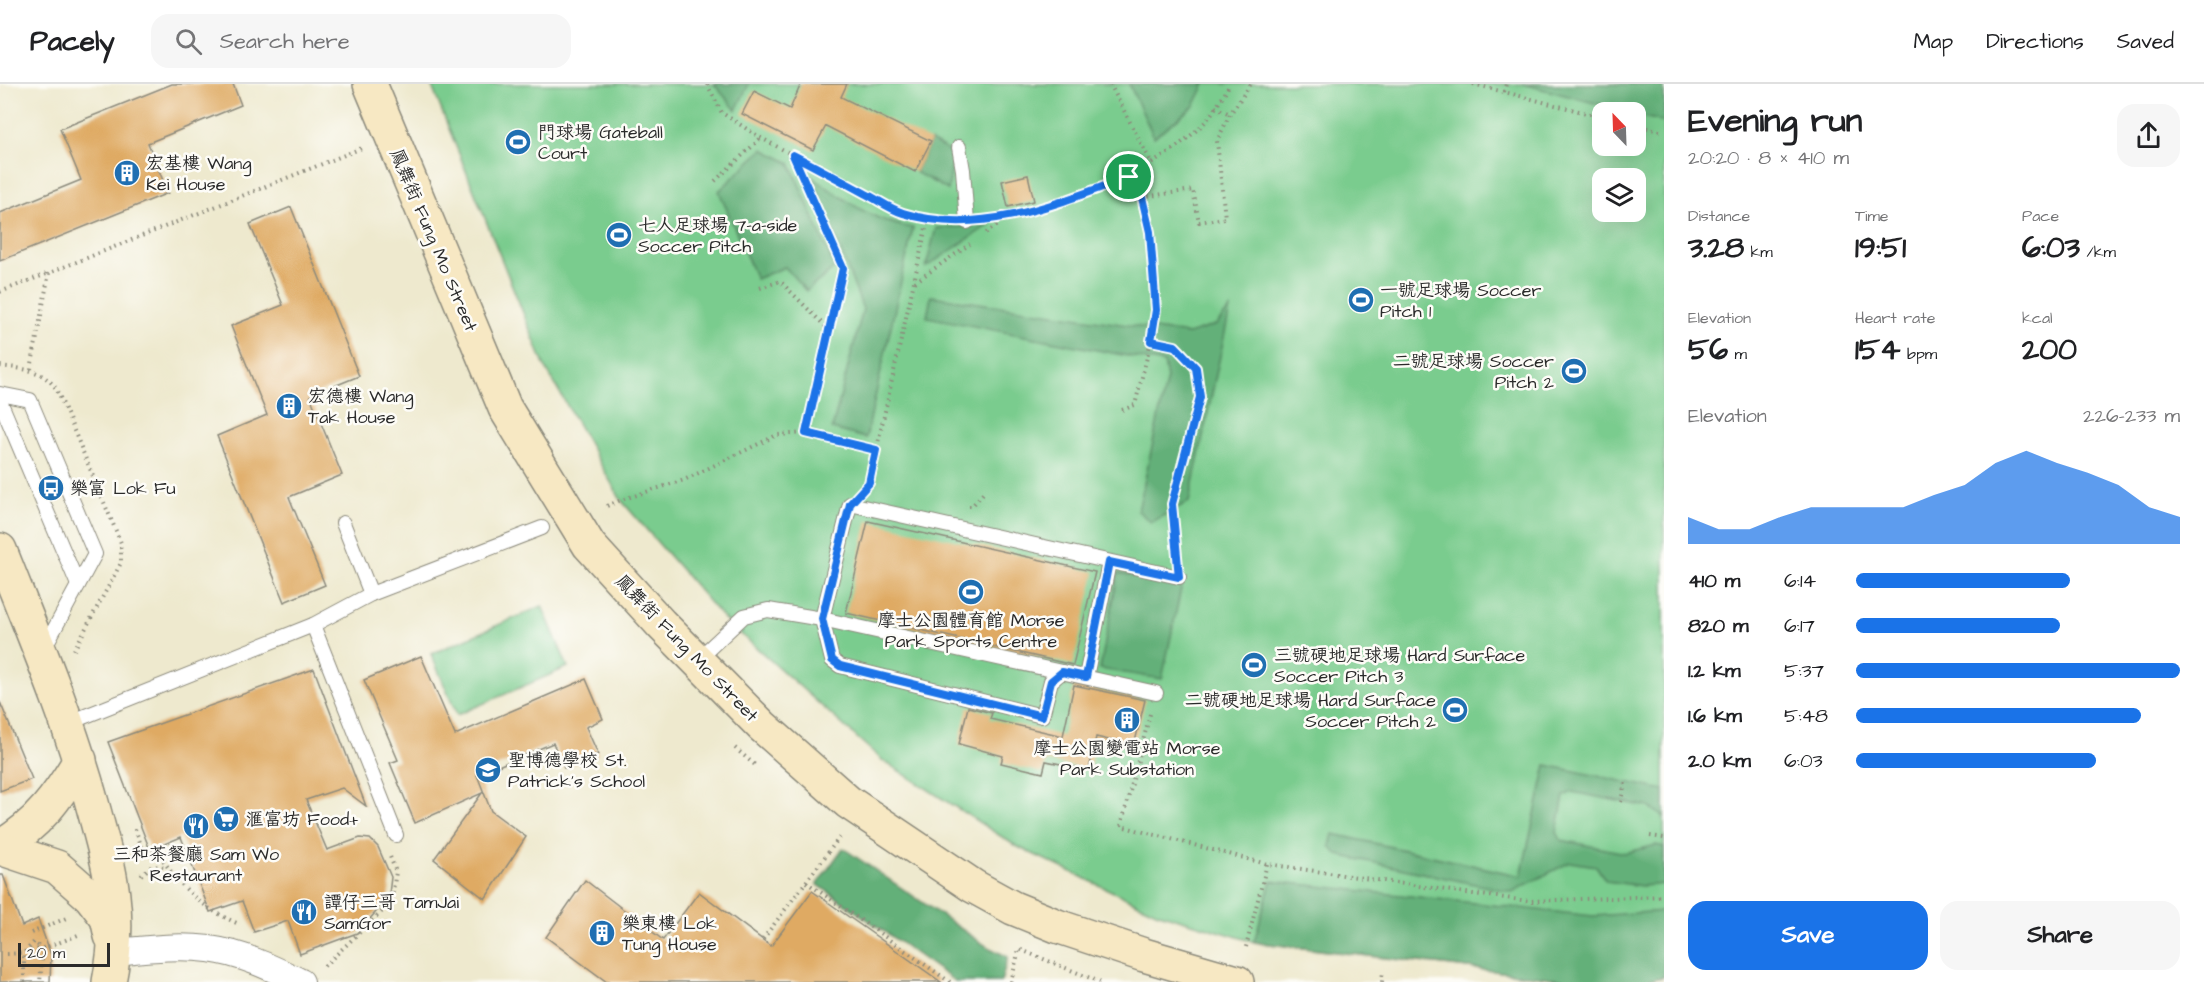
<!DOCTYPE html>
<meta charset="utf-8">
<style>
:root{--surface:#fff;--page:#f6f6f6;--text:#202124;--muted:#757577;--line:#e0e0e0;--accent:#1a73e8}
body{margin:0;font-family:"Architects Daughter","LXGW WenKai TC",sans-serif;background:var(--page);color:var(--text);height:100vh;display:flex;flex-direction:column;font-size:22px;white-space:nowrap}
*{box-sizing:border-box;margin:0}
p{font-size:20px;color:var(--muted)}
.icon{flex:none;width:33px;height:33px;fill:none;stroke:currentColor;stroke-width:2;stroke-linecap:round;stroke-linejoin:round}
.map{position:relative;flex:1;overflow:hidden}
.side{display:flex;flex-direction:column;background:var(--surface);width:540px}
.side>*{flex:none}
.needle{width:39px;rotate:337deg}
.tools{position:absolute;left:1592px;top:18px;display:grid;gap:12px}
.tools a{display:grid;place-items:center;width:54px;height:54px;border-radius:12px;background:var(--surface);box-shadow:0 6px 24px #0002;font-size:30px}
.scale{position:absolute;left:18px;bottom:15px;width:92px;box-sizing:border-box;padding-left:6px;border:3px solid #2b2b2b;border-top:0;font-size:16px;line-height:21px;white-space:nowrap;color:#2b2b2b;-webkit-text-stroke:4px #fdfcf7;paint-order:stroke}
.pin{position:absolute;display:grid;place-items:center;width:51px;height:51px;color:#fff;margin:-26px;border:3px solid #fff;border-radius:50%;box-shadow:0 2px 6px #0007}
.round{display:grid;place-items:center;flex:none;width:63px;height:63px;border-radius:18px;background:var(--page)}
.summary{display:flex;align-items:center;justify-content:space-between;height:102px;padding:0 24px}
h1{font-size:33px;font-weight:700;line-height:45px}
.stats{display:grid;grid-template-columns:repeat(3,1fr);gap:9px;height:102px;padding:6px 24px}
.stats div{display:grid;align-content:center}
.stats b{font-size:30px;font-weight:700}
.stats small{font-size:16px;font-weight:400}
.stats p{font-size:16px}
.chart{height:168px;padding:12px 24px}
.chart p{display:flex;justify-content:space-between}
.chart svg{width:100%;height:108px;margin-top:6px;fill:var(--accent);opacity:.7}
.button{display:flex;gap:12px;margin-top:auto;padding:12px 24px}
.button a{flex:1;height:69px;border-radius:18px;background:var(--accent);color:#fff;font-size:24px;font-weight:700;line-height:69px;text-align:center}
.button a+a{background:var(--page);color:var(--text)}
ul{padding:0 24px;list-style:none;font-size:20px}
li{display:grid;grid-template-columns:96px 72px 1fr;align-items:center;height:45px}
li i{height:15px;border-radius:8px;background:var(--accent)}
header{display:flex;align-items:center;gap:36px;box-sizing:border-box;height:84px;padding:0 30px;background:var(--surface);border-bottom:2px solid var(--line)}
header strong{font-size:28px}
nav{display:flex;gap:33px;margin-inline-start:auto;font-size:21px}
.search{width:420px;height:54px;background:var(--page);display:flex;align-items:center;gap:15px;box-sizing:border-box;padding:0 21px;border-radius:18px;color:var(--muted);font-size:22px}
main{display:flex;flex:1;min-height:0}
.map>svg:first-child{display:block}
.green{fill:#7acc8e;stroke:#527c5c;stroke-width:1.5;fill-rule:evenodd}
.forest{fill:#63b079;stroke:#476e52;stroke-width:1.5}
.building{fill:#dfaa63}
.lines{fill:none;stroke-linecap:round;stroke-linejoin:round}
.lane-casing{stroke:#8c8a7c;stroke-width:16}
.street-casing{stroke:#8c8a7c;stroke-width:28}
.secondary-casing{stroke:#8c8a7c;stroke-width:36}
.path{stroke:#8c8a7c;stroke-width:4;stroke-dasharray:1.5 4.5;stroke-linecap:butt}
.lane{stroke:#fff;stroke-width:14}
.street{stroke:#fff;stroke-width:26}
.secondary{stroke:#f7e8c3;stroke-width:33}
.route-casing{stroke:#fff;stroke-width:12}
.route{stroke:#1a73e8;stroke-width:8}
.labels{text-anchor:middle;stroke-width:5;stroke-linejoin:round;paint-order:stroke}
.poi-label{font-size:18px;fill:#2b2b2b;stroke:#fdfcf7;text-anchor:start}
.street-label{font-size:18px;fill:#2b2b2b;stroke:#fdfcf7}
</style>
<header>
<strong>Pacely</strong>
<div class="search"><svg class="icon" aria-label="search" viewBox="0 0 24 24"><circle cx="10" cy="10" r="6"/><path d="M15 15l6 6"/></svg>Search here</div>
<nav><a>Map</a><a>Directions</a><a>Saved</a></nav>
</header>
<main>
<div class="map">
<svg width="1664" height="898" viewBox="0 0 1664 898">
<rect width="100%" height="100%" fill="#fdfcf7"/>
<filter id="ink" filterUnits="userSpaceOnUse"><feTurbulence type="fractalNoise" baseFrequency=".0167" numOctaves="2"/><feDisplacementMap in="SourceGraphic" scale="12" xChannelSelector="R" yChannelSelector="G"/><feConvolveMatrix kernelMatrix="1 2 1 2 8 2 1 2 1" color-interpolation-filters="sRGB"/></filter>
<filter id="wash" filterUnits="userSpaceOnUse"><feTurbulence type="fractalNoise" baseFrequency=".008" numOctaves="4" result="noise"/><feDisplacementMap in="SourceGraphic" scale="24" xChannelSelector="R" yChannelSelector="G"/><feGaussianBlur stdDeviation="1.35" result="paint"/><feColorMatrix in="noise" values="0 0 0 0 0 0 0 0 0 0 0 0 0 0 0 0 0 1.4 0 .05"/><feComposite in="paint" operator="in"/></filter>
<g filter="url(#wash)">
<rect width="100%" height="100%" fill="#eee9ce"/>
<g class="green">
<path d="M431,0H1631L1664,7V893L1637,898H1585L1254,858L1156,828L1016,762L882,676L722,533L621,416L544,281ZM1602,28H1635V62H1602ZM1602,94H1635V128H1602Z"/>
<path d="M542,522L568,583L457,631L431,570Z"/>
</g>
<g class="forest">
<path d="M714,0H749L736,26Z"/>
<path d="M1129,0H1205L1194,22L1154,53Z"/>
<path d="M1523,0H1664V38L1635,31V28H1628Z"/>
<path d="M931,57L949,67L953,78L948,106L915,88Z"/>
<path d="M763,65L790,79L835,184L806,207L785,183L756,195L719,107Z"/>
<path d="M812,93C844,115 873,138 913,144L866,354L832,345L863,225Z"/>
<path d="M989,141L926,183L936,144Z"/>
<path d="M931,212L1188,250L1216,241L1230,225L1189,418L1151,438L1138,427L1167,294L1164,279L927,233Z"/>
<path d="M1118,489L1182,500L1162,595L1100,585Z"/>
<path d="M1546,681L1664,706V733L1649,723L1572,708L1564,712L1557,748L1561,756L1625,769L1656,761L1664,763V800L1642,802L1606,797L1596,782L1570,778L1512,808L1338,771L1330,762L1333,750L1521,792Z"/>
<path d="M843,764L988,863L1008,873L1001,898H956L817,800Z"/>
<path d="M1271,797L1593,832L1664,827V893L1637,898H1585L1254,858Z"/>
</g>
<g id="blocks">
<g class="building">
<path d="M172,0H233L241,21L148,59L168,109L0,177V129L81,96L60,45Z"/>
<path d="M801,0H847L841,13L931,57L915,88L826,42L813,66L742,30L754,7L790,25Z"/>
<path d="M1028,91L1034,117L1008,123L1002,97Z"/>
<path d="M291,123L359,292L310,312L342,391L289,413L325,501L284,518L217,352L267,331L231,242L283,221L250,140Z"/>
<path d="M868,437L1095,488L1073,581L846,529Z"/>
<path d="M421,572L455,651L586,595L603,635L586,643L598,670L564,684L553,659L477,691L491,727L526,753L485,815L434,775L482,709L415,739L390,679L398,676L364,596Z"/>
<path d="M314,585L366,722L342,704L306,716L327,766L360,754L370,755L378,763L391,793L389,810L384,819L357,849L300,870L288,837L254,848L242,817L210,828L181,753L150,766L108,658Z"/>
<path d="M1074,601L1145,616L1134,662L1096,653L1089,686L1046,677L1043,689L1001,679L1003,672L959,660L968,623L992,629L990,635L1063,652Z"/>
<path d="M0,618L32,695L0,707Z"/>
<path d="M0,791H3L22,842L38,835L51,871L50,898H0Z"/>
<path d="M585,796L663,856L699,808L771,862L812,807L941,898H607L546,853Z"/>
</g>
</g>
</g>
<g filter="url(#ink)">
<use href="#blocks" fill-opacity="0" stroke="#8c8a7c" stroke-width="1.5"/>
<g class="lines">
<defs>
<g id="lane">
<path d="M959,63L963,86L967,138"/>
<path d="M0,310L30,316L95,470L43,566"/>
<path d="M0,317L78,501"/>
<path d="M343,439L371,510"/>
<path d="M313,541L396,751"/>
<path d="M697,576L744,532L768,526L822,535L1156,609"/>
<path d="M1062,588L1051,597L1042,632L840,582L832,576L822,535L850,420L1179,493"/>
<path d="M1086,593L1109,478"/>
<path d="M68,639L313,541L371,510L542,444"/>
</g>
<path id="street" d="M115,868C146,865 177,861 209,865C241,869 272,884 301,898"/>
<g id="secondary">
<path d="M370,0L505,324L589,461L661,540L762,642L848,718L973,802L1013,824L1057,842L1144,871L1237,898"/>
<path d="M0,466C33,550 68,632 92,719C110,785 123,829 109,898"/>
<path d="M0,763C38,741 58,713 80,676"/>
<path d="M0,764L57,783L90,812L107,834L111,852"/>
</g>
</defs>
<use href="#lane" class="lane-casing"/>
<use href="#street" class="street-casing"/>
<use href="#secondary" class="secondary-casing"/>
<g class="path">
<path d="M707,0L722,29L761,54L900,128L928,135L944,136"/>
<path d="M1110,0L1152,80"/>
<path d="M1473,0L1602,33"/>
<path d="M1504,8L1506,0"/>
<path d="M1215,23L1230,30"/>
<path d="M1635,41L1664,48"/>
<path d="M794,72L843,185L806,349"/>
<path d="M715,97L761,54"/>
<path d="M1142,113L1193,106L1199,138L1225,134L1217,57L1230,30L1251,0"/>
<path d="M988,135C1063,124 1144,96 1200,43C1211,33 1219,18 1227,6L1229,0"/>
<path d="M986,149L998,141L1002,133"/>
<path d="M915,198L970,160"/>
<path d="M760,204L780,197L828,245"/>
<path d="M0,208L49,189"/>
<path d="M1151,257L1175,262L1196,284L1200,313L1172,420L1177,471"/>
<path d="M0,282C24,285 43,285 57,306L121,459V479L74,566"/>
<path d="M31,285L49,189L362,64"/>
<path d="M1122,326L1135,321L1151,257L1156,226L1150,148L1141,109L1129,93"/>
<path d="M866,403L869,399L928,135"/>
<path d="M607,422L621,416L684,396L777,351L806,349L876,365"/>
<path d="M969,422H972L985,407"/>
<path d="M1150,630L1121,742L1267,780L1473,810L1529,817L1664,812"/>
<path d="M735,664L755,681"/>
<path d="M1621,718L1625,698"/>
<path d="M135,745L145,771L156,765C178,801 199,823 239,840"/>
<path d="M1650,752L1664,754"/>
<path d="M171,768L184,761"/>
<path d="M141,791L152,782L166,783"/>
<path d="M806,798L950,898"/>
<path d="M31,849L69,833"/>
<path d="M763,855L842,750"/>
<path d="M1246,863L1267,780"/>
<path d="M7,870C33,869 54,861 78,851"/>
<path d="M324,882L391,819L396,788L389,770"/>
<path d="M24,898V869L34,858L43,865L40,898"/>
<path d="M1011,898L1019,865L1100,898"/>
<path d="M1382,898L1383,887"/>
</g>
<use href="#lane" class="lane"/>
<use href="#street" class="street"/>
<use href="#secondary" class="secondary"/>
</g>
</g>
<g class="lines" filter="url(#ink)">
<defs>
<path id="route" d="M793,71C818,84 842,97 866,110C878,116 890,125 903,129C979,153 1057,120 1129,93L1141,109L1150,148L1156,226L1151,257L1175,262L1196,284L1200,313L1172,420L1179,493L1109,478L1086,593L1062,588L1051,597L1042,632L840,582L832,576L822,535L850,420L869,399L876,366L806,349L843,184Z"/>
</defs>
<use href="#route" class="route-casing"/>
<use href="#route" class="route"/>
</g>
<defs>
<symbol id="stadium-disc" viewBox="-11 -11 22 22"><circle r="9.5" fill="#1f6fb2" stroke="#fdfcf7"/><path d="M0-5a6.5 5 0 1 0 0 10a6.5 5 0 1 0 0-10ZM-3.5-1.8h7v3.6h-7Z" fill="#fff"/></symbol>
<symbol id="building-disc" viewBox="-11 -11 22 22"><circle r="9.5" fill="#1f6fb2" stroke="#fdfcf7"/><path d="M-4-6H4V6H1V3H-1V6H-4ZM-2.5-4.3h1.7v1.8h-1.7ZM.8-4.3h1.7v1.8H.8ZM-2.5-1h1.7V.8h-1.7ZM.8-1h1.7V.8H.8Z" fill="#fff"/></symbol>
<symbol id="bus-disc" viewBox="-11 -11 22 22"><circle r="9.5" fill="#1f6fb2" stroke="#fdfcf7"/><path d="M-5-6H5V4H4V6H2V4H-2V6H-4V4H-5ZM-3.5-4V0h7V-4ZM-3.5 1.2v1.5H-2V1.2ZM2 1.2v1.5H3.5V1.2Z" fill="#fff"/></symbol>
<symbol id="school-disc" viewBox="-11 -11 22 22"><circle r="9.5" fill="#1f6fb2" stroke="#fdfcf7"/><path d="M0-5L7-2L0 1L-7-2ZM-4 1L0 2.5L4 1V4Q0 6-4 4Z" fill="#fff"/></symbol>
<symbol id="supermarket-disc" viewBox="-11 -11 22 22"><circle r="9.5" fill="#1f6fb2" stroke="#fdfcf7"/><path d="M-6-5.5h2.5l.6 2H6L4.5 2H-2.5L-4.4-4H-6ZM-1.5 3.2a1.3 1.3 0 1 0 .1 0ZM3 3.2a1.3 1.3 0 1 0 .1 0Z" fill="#fff"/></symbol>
<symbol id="restaurant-disc" viewBox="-11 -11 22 22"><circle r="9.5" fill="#1f6fb2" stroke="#fdfcf7"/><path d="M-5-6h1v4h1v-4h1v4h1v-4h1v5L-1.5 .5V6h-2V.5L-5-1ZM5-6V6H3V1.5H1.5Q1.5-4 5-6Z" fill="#fff"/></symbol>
</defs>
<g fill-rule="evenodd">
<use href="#stadium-disc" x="503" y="43" width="30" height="30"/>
<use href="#building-disc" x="112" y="74" width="30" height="30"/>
<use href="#stadium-disc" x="604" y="136" width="30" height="30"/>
<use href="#stadium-disc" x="1346" y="201" width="30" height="30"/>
<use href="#stadium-disc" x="1559" y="272" width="30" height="30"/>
<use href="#building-disc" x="274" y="307" width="30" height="30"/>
<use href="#bus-disc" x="36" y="389" width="30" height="30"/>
<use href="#stadium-disc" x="956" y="493" width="30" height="30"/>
<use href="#stadium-disc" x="1239" y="566" width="30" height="30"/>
<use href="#stadium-disc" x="1440" y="611" width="30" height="30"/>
<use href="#building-disc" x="1112" y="621" width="30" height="30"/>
<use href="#school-disc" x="473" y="671" width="30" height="30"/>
<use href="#supermarket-disc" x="211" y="720" width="30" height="30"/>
<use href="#restaurant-disc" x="181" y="727" width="30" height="30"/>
<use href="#restaurant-disc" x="289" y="813" width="30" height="30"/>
<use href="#building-disc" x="587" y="834" width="30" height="30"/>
</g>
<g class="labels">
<g class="poi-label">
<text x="538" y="54">門球場 Gateball<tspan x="538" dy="21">Court</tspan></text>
<text x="146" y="85">宏基樓 Wang<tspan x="146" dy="21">Kei House</tspan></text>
<text x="638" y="147">七人足球場 7-a-side<tspan x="638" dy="21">Soccer Pitch</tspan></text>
<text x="1380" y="212">一號足球場 Soccer<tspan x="1380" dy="21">Pitch 1</tspan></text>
<text x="1554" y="283" text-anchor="end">二號足球場 Soccer<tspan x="1554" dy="21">Pitch 2</tspan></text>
<text x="308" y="318">宏德樓 Wang<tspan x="308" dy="21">Tak House</tspan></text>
<text x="70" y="410">樂富 Lok Fu</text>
<text x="971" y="542" text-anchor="middle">摩士公園體育館 Morse<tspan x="971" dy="21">Park Sports Centre</tspan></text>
<text x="1274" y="577">三號硬地足球場 Hard Surface<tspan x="1274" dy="21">Soccer Pitch 3</tspan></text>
<text x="1436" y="622" text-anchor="end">二號硬地足球場 Hard Surface<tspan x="1436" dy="21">Soccer Pitch 2</tspan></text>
<text x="1127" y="670" text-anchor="middle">摩士公園變電站 Morse<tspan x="1127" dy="21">Park Substation</tspan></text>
<text x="508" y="682">聖博德學校 St.<tspan x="508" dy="21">Patrick's School</tspan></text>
<text x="246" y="741">滙富坊 Food+</text>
<text x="196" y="776" text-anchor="middle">三和茶餐廳 Sam Wo<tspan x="196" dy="21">Restaurant</tspan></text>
<text x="324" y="824">譚仔三哥 TamJai<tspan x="324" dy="21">SamGor</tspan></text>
<text x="622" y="845">樂東樓 Lok<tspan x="622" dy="21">Tung House</tspan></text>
</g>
<g class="street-label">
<text transform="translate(434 156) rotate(67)" y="6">鳳舞街 Fung Mo Street</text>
<text transform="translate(687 564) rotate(46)" y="6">鳳舞街 Fung Mo Street</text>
</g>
</g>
</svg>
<div class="tools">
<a><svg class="needle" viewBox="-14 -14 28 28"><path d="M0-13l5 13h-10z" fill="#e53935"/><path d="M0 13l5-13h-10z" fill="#757577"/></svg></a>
<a><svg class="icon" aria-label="layers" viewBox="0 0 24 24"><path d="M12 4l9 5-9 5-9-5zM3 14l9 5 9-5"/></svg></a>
</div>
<div class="scale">20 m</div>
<div class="pin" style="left:1129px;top:93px;background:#1e9e55"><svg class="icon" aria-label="arrive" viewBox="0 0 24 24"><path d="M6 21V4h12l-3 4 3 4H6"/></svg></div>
</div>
<section class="side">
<div class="summary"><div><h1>Evening run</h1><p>20:20 · 8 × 410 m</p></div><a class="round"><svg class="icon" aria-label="share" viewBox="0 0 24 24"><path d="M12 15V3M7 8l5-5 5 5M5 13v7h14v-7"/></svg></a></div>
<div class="stats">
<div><p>Distance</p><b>3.28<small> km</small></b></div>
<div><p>Time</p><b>19:51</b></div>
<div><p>Pace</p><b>6:03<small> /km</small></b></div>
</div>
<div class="stats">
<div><p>Elevation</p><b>56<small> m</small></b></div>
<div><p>Heart rate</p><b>154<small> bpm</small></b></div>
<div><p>kcal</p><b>200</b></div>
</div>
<div class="chart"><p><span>Elevation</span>226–233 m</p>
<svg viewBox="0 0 160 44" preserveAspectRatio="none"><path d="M0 44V33L10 38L20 38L30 33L40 29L50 29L60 29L70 29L80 24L90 20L100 11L110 6L120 11L130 15L140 20L150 29L160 33V44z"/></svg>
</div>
<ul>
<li><b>410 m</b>6:14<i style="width:66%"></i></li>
<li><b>820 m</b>6:17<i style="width:63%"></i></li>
<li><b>1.2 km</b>5:37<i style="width:100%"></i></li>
<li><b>1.6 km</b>5:48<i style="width:88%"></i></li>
<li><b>2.0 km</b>6:03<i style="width:74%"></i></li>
</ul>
<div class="button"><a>Save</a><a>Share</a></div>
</section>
</main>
